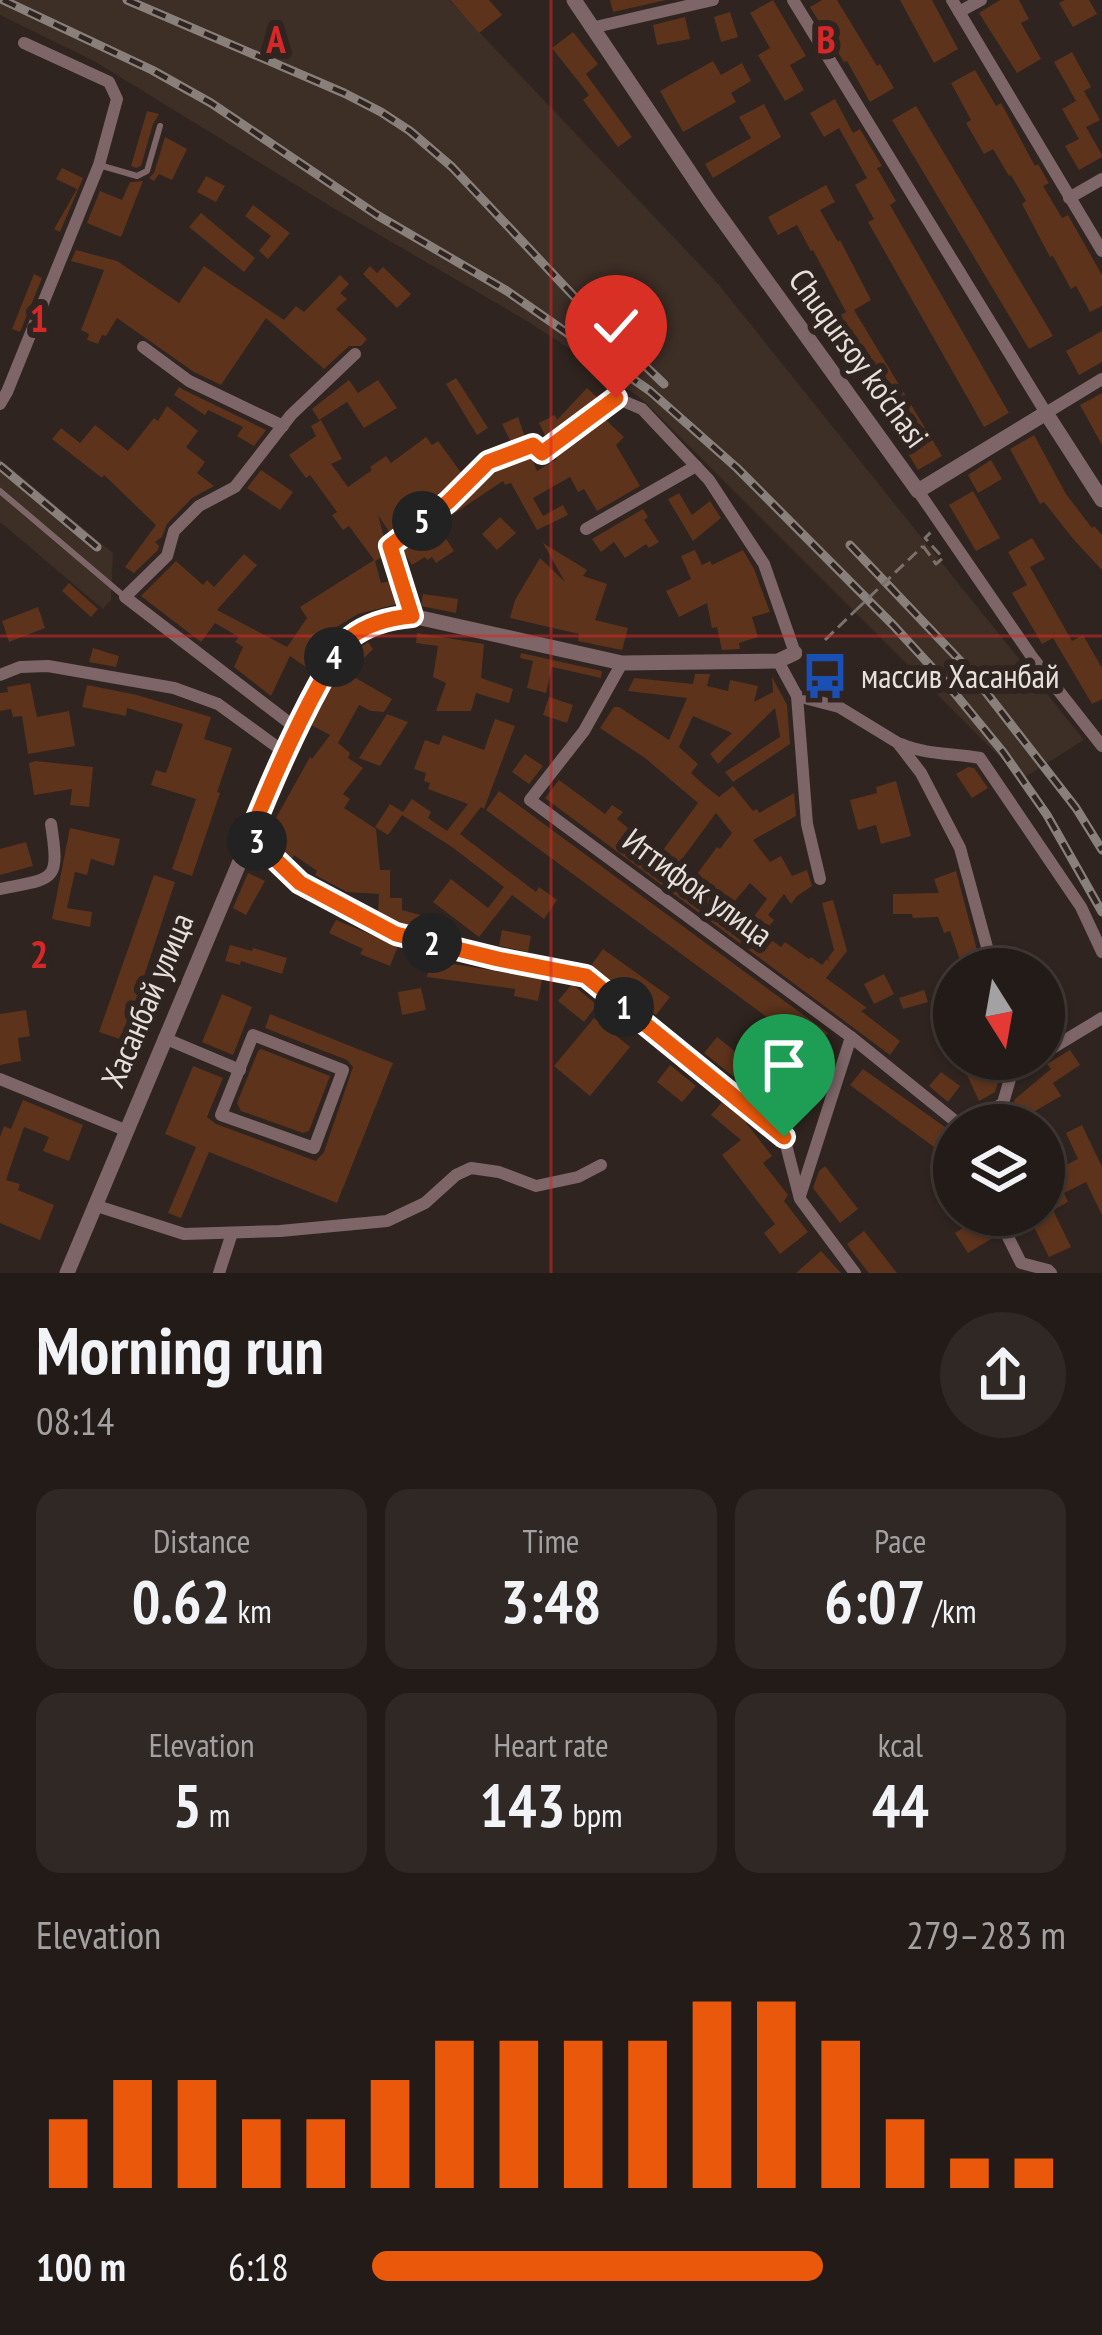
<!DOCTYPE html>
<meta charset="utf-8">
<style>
:root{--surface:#231b17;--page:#2f2824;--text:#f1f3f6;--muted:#a3a1a1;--line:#403936;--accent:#ea580c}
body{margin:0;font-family:"PT Sans Narrow",sans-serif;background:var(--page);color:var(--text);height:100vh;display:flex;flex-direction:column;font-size:45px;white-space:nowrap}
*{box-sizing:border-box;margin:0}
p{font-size:39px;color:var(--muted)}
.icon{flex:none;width:66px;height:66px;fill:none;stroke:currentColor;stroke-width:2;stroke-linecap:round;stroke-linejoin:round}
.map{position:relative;height:1273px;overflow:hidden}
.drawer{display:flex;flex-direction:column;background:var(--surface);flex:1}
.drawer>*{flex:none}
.needle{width:78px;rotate:169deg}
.fabs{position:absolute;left:933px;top:948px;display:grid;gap:24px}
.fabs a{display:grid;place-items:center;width:132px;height:132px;border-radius:50%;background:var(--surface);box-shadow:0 3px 9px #0004,0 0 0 3px var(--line);font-size:60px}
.pin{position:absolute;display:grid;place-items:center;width:102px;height:102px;color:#fff;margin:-123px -51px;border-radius:50% 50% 50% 0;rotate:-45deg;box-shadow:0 0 12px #0007}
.pin .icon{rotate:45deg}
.km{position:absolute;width:60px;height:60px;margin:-30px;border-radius:50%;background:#222;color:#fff;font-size:33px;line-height:60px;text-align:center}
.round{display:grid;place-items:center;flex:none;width:126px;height:126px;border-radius:63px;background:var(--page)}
.overview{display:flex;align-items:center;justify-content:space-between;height:204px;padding:0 36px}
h1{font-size:66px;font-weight:600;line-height:90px}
.metrics{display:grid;grid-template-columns:repeat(3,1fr);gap:18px;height:204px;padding:12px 36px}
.metrics div{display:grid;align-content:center;border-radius:24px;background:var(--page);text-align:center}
.metrics b{font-size:60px;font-weight:600}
.metrics small{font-size:33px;font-weight:400}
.metrics p{font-size:33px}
.chart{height:336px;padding:24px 36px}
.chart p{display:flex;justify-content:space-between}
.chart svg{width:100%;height:216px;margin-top:12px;stroke:var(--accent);stroke-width:6}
ul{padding:0 36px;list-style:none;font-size:39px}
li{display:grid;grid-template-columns:192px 144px 1fr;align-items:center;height:90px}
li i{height:30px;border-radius:15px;background:var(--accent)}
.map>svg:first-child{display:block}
.built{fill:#3d2e26}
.building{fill:#5d331c;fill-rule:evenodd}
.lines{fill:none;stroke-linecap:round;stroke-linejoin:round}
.path{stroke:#7b716d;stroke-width:3;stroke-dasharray:12 6;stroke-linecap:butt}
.service{stroke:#7e6668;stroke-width:6}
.minor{stroke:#7e6668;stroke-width:12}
.tertiary{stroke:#7e6668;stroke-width:15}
.rail-casing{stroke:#897f7b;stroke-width:9}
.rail{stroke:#2f241f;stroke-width:4.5;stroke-dasharray:14;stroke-linecap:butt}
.path-bridge{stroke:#7b716d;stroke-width:3;stroke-dasharray:12 6;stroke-linecap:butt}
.route-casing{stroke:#fff;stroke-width:24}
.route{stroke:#ea580c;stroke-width:15}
.grid{fill:none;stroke:#d62828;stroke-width:3;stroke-opacity:0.55}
.labels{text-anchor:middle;stroke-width:12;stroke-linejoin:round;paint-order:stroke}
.street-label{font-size:33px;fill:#e7dfdc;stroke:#2f241f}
.poi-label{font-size:33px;fill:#e7dfdc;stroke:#2f241f;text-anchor:start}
.grid-label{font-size:39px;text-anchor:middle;font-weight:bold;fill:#d62828;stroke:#2f241f;stroke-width:12;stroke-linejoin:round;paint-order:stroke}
</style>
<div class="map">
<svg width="1102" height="1273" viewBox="0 0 1102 1273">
<rect width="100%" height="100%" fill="#2f241f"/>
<g class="built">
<path d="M0,0H449L719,285L1084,740L1022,779L644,401L601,369L527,321L330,206L94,61L0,15Z"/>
<path d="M0,459L113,553L111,600L103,609L0,522Z"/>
</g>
<g class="building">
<path d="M450,0H489L502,15L479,33Z"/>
<path d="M610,0H666L613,12Z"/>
<path d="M773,0L806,56L790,65L804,90L785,101L758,55L770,48L750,13Z"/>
<path d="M822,0H837L877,66L880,64L894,88L870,102L847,61L844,62L810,7Z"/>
<path d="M900,0H932L958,49L934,63Z"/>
<path d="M1000,0H1019L1029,19L1021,23L1041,59L1017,73L979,13Z"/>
<path d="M1065,0H1089L1097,14L1073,27L1059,3Z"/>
<path d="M730,12L738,37L721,42L714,17Z"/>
<path d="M685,17L690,39L657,45L653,25Z"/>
<path d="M573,32L598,64L586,74L632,137L618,147L583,100L589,95L552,48Z"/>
<path d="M1072,52L1091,87L1084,91L1100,120L1086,127L1102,155V157L1079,170L1065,146L1079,139L1062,109L1076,101L1054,62Z"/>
<path d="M713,61L721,75L742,63L751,81L731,93L736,102L683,132L660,91Z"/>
<path d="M975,70L996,106L1001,103L1035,166L1038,164L1049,183L1043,186L1062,218L1068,215L1102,275V306L1090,312L1076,286L1071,289L1053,256L1050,257L1022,204L1026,201L1011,175L1009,176L993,149L984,154L966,123L971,120L951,83Z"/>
<path d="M835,99L853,133L860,129L882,166L877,168L896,201L890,205L1009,413L984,427L868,222L874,219L855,185L867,178L839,128L824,137L810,113Z"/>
<path d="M764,104L781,137L713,178L705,164L751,138L739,117Z"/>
<path d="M916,106L1053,336L1029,349L892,120Z"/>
<path d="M147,111L159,114L153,124L141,166L136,168L131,166Z"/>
<path d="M165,137L187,149L172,180L159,174L154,181L149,178L154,173Z"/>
<path d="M62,168L83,178L60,232L54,229L77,189L56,179Z"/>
<path d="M206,176L225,186L216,202L197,192Z"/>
<path d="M143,181L121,237L87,223L100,191L122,200L130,182Z"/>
<path d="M826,185L835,202L820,210L838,242L840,240L871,300L854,310L942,456L918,470L829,322L846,312L813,250L811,251L797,225L778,235L768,217Z"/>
<path d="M253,205L290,233L268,259L259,251L271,236L245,216Z"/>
<path d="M201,213L255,258L244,272L189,227Z"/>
<path d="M76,250L117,261L179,303L204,266L284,320L296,306L304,312L340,275L349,284L340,293L347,299L336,309L367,339L361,346H349L324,369L266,318L221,385L194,372L117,318L106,336L102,335L98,344L87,340L89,334L81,330L104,270L71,261Z"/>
<path d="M370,266L377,273L383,267L411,294L397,308L363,274Z"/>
<path d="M34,274L42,278L20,332L12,329Z"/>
<path d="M1102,331V362L1079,375L1066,351Z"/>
<path d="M456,378L488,428L477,435L446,384Z"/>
<path d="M349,380L358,393L378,380L397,408L364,428L347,402L319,420L312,409Z"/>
<path d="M179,387L184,390L266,430L254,446L237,436L243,427L208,410L205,415L174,395Z"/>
<path d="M587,388L598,398L546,437L539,423L555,415L557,420Z"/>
<path d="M1102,393V445L1080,405Z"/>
<path d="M167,406L198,431L186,447L205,462L197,473L214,486L192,498L167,524L162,537L155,542L159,546L158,550L134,573L125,567L156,525L104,475L102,478L52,439L61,428L80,443L95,425L128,451L154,418L158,421Z"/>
<path d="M518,417L525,437L511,442L502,424Z"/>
<path d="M605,419L624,437L616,445L640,486L597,511L584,489L578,492L570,477L533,498L543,516L563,505L568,515L537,530L511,483L505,485L503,481L437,525L454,551L436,563L432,557L427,560L425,557L412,565L402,550L455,510L499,469L531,457L537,471L557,459L556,456Z"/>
<path d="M321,420L342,459L331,464L348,487L372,470L370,467L386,456L391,463L426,437L432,445L438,441L462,474L442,494L390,533L378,515L384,537L380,544L382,557L375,561L381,583L390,581L397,604L358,614L333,629L306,667L290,656L271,696L234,667L243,647L235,642L239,637L215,623L201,642L141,596L176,561L203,585L207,580L214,587L244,554L257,565L217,610L287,647L307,618L300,607L374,560L349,526L343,530L332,515L337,512L310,475L306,478L289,455L316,436L311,426Z"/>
<path d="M1034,435L1066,494L1092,528L1094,526L1102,535V570L1074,540L1044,502L1040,504L1010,449Z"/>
<path d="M991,460L1002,479L978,493L968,475Z"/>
<path d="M261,470L293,492L280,510L247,488Z"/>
<path d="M973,491L1000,538L976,551L949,505Z"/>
<path d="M679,493L692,515L710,501L721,518L693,541L668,499Z"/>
<path d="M643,509L648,517L644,520L659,542L649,548L646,544L625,558L614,542L601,552L592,539Z"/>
<path d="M500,517L516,533L497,550L482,534Z"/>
<path d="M1032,538L1045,559L1030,567L1072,641L1083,635L1102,668V699L1092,704L1053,638L1042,644L1012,593L1027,585L1008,552Z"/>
<path d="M543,543L587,570L583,576L607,584L595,620L628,628L622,650L578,641L579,634L510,618L515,600L540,558L565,582Z"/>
<path d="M695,550L702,565L710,561L712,565L743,550L754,569L770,612L752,617L758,637L739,643L740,649L722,650L717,627L712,628L707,603L679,617L666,591L691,579L681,556Z"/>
<path d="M69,583L98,609L91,617L62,591Z"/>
<path d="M423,594L458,599L456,613L421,606Z"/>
<path d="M38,607L45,628L9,642L2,621Z"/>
<path d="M417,633L484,644L481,678L513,689L509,703L476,693L471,711H436L446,683L433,677L438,646L416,643Z"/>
<path d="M368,642L373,649L351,671L356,675L354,677L392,699L384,712L371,711L359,705L338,743L350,753L348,758L363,768L343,794L350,799L344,808L376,829L380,870H390V898H402V910L424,916L420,930L397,924L378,914L379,894L347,892L315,875L317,871L294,855L293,858L284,853L266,836L310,757L312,759L330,735L311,725L348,657Z"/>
<path d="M93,648L119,656L116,667L89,662Z"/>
<path d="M521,653L602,671L601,678L552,667L546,693L527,688L533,661L520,658Z"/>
<path d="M695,674H710L707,686L728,691L730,680L758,686L754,702L773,692L772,677L787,705L790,744L733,782L725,772L780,737L775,708L718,764L710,754L732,733L693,716L679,747L698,764L691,773L704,785L719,797L733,786L753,811L757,809L759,813L794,793L796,816L753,840L770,862L781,856L792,876L807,870L812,886L797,896L791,904L784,894L768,915L774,920L763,934L781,947L785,942L809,959L811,957L822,965L827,959L830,962L828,958L834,950L822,903L833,900L847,951L826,978L867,1008L861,1011L900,1041L890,1055L545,798L559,780L605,814L612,805L623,812L617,819L660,854L698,803L645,758L600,728L614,707H619L669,740L687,698L628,691L634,678L693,684ZM716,813L732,833L720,849L717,847L694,878L677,866ZM750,883L767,899L744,929L724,914Z"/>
<path d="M30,683L37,717L69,711L75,746L28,754L22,716L13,717L11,709L0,711V693L8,692L7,687Z"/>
<path d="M87,685L137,695L211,717L204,739L232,748L217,792L220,793L192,876L172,869L196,799L151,785L156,770L166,773L183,724L127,708L126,716L82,707Z"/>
<path d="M549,697L573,705L567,723L543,715Z"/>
<path d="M387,714L408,722L380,766L359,758Z"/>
<path d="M495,719L515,726L484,809L481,807L460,834L536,892L539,887L557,900L544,919L512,895L479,937L433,902L451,879L488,908L504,887L452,847L402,815L388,835L375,827L390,804L403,812L412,799L431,812L428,818L447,831L468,804L428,789L430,783L424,781L426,773L414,769L425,740L439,745L443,735L484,750Z"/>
<path d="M525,754L543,766L529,784L512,772Z"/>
<path d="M36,761L93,767L89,807L70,805L72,789L34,795L29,763Z"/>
<path d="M968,767L974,768L988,788L972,798L956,774Z"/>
<path d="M896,781L911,836L881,844L876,825L858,830L850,800L877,793L876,787Z"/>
<path d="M499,791L828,1033L814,1052L486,810Z"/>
<path d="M70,828L120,839L114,866L91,859L87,875L75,872L67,908L92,912L90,927L52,919Z"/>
<path d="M26,842L33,866L0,875V849Z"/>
<path d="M956,871L982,969H963L950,931L944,933L938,917L913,918L912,914H893V894L939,893L934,879Z"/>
<path d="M248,873L265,881L246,915L233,908Z"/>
<path d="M154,875L175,882L123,1040L99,1032Z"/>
<path d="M336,920L398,946L390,966L360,954L363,949L329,933Z"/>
<path d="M502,930L531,936L528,952L499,946Z"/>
<path d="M230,945L252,951L253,948L287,958L282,974L241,961L240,965L225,961Z"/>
<path d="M603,949L670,997L656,1015L590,967Z"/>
<path d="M430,960L542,979L538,1001L514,996L515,989L427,977Z"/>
<path d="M884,974L894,994L874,1004L864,984Z"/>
<path d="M572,984L597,1005L584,1022L558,1001Z"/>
<path d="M421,988L426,1010L402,1015L398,992Z"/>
<path d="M924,990L928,1002L903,1009L899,998Z"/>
<path d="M222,994L252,1007L233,1055L202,1042Z"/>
<path d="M26,1010L30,1036L18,1038L21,1061L0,1065V1014Z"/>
<path d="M270,1014L393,1063L337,1203L209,1152L181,1218L168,1213L196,1147L165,1134L193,1066L223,1078L207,1117L216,1124L316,1161L324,1152L353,1067L347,1060L265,1028Z"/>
<path d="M594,1018L630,1047L590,1096L554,1066Z"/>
<path d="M717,1037L766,1076L753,1092L704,1053Z"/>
<path d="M261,1049L330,1076L309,1131L303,1133L241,1111L237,1103L258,1051Z"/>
<path d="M1070,1050L1080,1065L1053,1083L1061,1096L1023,1118L1027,1125H989L1009,1112L1015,1099L1051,1069L1047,1064Z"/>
<path d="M960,1059H989L999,1079L995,1092L979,1101Z"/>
<path d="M670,1065L696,1086L682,1102L657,1082Z"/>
<path d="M863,1069L952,1132L938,1150L850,1085Z"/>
<path d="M941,1072L960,1086L948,1102L929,1086Z"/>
<path d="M23,1100L83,1125L69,1161L43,1151L49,1137L24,1127L6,1180L20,1184L18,1190L54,1205L40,1240L0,1223V1137L4,1126L11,1129Z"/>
<path d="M723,1101L748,1121L746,1123L772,1156L763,1163L788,1195L784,1201L808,1232L780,1254L764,1233L775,1224L722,1155L741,1140L711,1115Z"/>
<path d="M1082,1125L1102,1167V1215L1086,1182L1064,1193L1068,1202L1053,1210L1071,1247L1049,1257L1028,1215H1044V1176L1078,1159L1066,1133Z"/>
<path d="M825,1166L858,1209L840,1223L813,1188L819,1171Z"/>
<path d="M984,1215H987L996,1236L968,1253L955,1233Z"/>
<path d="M864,1231L897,1273H869L854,1254L847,1244Z"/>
<path d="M821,1251L841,1273H796Z"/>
</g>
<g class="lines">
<g class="path">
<path d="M923,546L936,564L943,558L925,538L931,532"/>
<path d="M825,640L856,610"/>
</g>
<g class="service">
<path d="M99,165L137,176L147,171L160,126"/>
<path d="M0,491L125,597"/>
</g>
<g class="minor">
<path d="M793,0L1046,413L1102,379"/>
<path d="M952,0L1102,251"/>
<path d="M959,12L981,0"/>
<path d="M591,28L713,0"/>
<path d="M1069,198L1102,179"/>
<path d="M143,347L189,381L283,426"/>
<path d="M0,404L7,392L99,165L117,99L109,82L24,43"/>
<path d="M918,491L1032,657L1102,746"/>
<path d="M586,529L696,466"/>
<path d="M412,616L390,546L449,502L488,462L533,445L542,453L616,398L642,409L709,480L764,564L795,653"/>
<path d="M778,661L797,696L839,707L898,743L921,773L960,848L993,969"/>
<path d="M622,663L584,731L530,800L851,1037L960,1125"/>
<path d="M0,675L20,667L48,666L174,688L218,704L284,752"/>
<path d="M797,696L807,824L820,879"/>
<path d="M296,728L125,597L167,556L174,531L199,506L235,487L291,415L355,354"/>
<path d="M901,744C927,755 953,753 980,758L1081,907L1102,952"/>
<path d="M250,835L300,883L396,935L498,960L586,976L784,1137L800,1199L855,1273"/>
<path d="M0,889C55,878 60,883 51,824"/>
<path d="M253,1035L343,1070L314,1148L221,1115Z"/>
<path d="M164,1038L240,1070"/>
<path d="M1044,1053L1102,1018"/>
<path d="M1012,1072L1033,1059"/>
<path d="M0,1079L125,1130"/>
<path d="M970,1125L1003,1103L1012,1072L1009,1059"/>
<path d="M800,1196L851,1037"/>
<path d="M94,1205L184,1234L280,1231L387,1221L425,1203L456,1175L471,1168L499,1172L536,1186L578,1177L601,1165"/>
<path d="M997,1215L1021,1263L1048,1270L1051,1273"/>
<path d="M219,1273L232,1233"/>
</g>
<g class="tertiary">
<path d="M574,0L709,201L918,491L1046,413L1102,500"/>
<path d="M67,1273L296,728L338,650L353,635L390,619L412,616L622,663L778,661L795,653"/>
</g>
<defs>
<g id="rail">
<path d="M3,0L152,70L211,103L377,215L507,291L650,391L737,468L893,625L948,685L1003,752L1047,815L1102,912"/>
<path d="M127,0L344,93L381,112L410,131L452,167L584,307L664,384"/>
<path d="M0,466L97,547"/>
<path d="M850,545L968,669L1076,808L1102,850"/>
</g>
</defs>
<use href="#rail" class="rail-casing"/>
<use href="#rail" class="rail"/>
<path class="path-bridge" d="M856,610L923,546"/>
</g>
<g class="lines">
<defs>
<path id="route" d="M616,398L542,453L533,445L488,462L448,502L390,546L412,616C390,618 369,623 351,637C336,649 329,667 320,683C293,732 271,783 250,835L300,883L396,934L498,959L586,976L784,1137"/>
</defs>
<use href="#route" class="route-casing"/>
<use href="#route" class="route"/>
</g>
<path class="grid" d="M551,0V1273M0,636H1102"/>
<defs>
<symbol id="bus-bare" viewBox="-9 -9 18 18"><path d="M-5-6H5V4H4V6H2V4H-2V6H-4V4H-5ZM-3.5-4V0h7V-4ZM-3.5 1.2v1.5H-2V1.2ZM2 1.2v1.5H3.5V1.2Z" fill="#1a4fb4" stroke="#2f241f" stroke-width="2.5" paint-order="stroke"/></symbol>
</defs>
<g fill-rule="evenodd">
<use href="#bus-bare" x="792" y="643" width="66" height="66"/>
</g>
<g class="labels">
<g class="street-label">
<text transform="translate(859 358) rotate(54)" y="12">Chuqursoy ko'chasi</text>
<text transform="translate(698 887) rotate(36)" y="12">Иттифок улица</text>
<text transform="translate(147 1000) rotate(-67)" y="12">Хасанбай улица</text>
</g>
<g class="poi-label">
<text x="861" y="688">массив Хасанбай</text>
</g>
</g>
<g class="grid-label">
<text x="276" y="53">A</text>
<text x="826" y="53">B</text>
<text x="39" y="332">1</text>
<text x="39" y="968">2</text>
</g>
</svg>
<div class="fabs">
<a><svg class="needle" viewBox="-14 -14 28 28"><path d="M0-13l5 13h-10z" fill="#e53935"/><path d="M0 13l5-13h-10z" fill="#a3a1a1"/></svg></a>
<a><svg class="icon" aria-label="layers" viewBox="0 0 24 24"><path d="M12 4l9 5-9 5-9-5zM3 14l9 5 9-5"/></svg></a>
</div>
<div class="pin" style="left:784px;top:1137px;background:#1e9e55"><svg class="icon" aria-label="arrive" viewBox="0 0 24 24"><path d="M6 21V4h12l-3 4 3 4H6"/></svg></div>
<div class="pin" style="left:616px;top:398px;background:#d93025"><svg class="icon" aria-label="check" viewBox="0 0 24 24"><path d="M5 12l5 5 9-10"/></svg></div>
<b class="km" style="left:624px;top:1007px">1</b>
<b class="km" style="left:432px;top:943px">2</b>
<b class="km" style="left:257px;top:841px">3</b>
<b class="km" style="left:334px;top:657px">4</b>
<b class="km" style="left:422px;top:521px">5</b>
</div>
<section class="drawer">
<div class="overview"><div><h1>Morning run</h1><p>08:14</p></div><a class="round"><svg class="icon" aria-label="share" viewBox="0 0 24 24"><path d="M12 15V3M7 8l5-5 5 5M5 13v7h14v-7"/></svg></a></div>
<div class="metrics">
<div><p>Distance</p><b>0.62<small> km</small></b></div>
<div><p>Time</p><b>3:48</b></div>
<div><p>Pace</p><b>6:07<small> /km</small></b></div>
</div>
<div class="metrics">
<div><p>Elevation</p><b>5<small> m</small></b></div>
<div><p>Heart rate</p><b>143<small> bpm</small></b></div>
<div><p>kcal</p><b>44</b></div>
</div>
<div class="chart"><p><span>Elevation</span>279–283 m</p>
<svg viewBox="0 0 160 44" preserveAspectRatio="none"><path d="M5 44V30M15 44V22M25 44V22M35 44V30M45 44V30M55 44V22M65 44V14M75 44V14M85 44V14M95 44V14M105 44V6M115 44V6M125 44V14M135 44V30M145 44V38M155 44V38"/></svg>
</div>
<ul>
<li><b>100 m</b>6:18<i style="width:65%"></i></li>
</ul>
</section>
